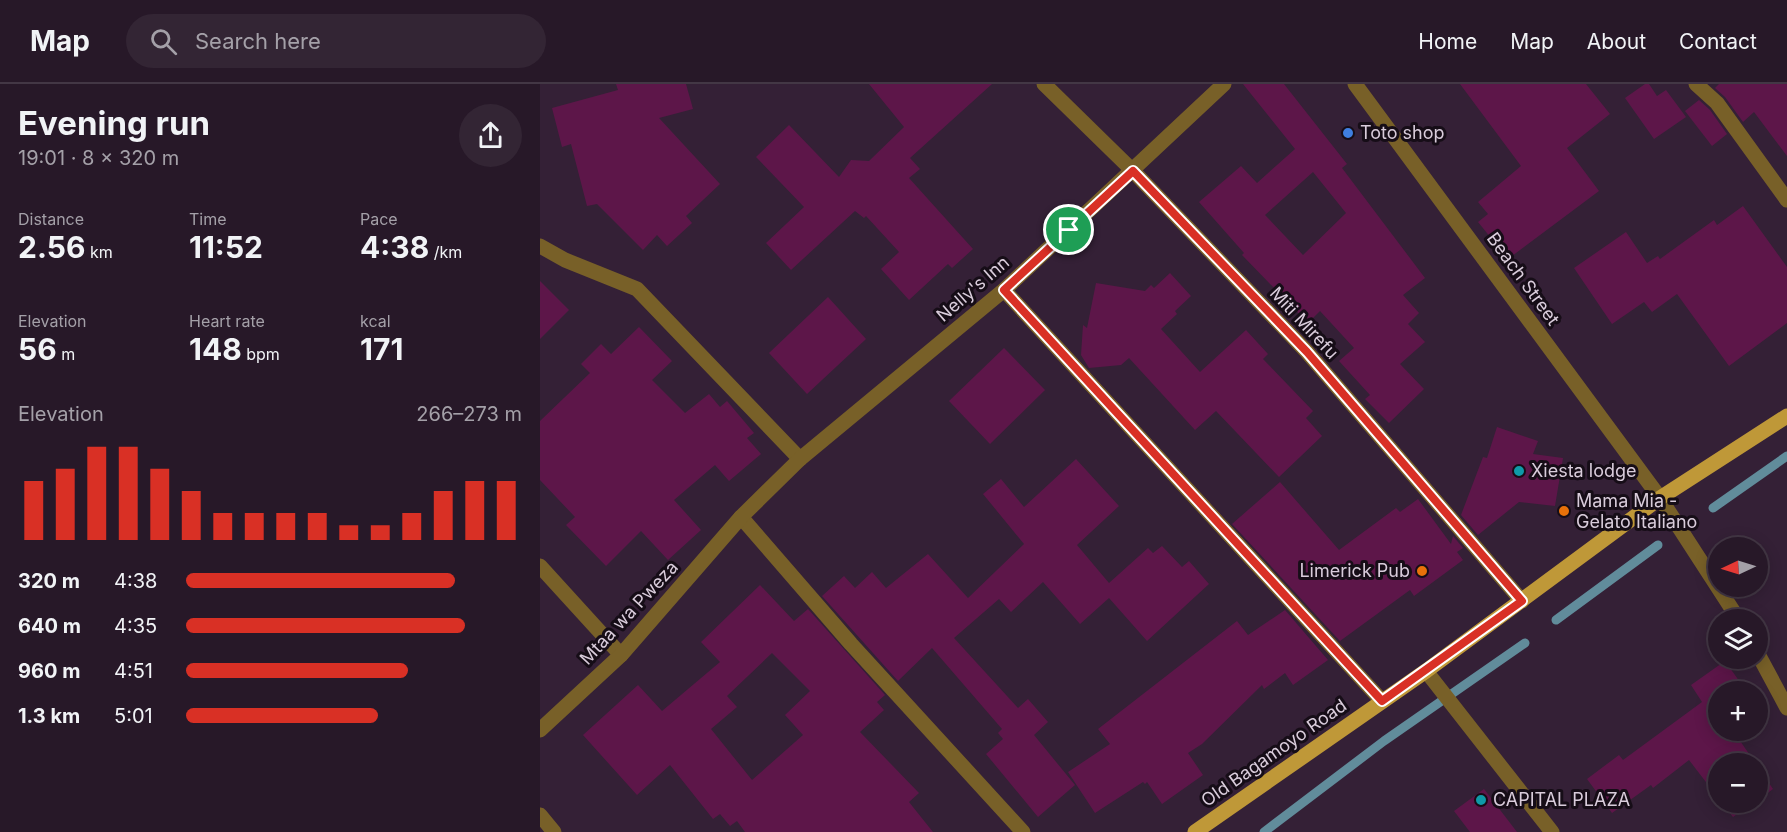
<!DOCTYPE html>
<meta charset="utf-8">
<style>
:root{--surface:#271828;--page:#332534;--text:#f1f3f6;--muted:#a4a0a8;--line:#433745;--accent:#d93025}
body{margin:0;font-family:Inter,sans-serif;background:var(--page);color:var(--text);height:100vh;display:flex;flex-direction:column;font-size:22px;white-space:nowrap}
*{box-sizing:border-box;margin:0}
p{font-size:20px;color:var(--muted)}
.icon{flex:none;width:33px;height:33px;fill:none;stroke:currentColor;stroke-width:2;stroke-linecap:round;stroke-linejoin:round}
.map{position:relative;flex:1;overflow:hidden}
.drawer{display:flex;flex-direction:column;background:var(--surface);width:540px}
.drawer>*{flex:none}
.needle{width:39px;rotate:266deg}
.tools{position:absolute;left:1168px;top:453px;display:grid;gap:12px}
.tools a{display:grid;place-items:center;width:60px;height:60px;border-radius:50%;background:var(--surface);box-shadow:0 3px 15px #0003,0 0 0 2px var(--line);font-size:30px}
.pin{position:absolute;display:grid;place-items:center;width:51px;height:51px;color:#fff;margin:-26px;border:3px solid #fff;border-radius:50%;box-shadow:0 2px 6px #0007}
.round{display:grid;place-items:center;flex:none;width:63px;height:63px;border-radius:32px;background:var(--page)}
.headline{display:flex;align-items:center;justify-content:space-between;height:102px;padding:0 18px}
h1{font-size:33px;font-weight:700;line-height:45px}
.metrics{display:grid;grid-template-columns:repeat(3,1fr);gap:9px;height:102px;padding:6px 18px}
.metrics div{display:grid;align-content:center}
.metrics b{font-size:30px;font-weight:700}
.metrics small{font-size:16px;font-weight:400}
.metrics p{font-size:16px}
.chart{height:168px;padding:12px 18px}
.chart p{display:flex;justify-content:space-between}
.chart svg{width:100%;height:108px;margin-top:6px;stroke:var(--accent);stroke-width:6}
ul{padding:0 18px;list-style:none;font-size:20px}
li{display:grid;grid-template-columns:96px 72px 1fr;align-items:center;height:45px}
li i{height:15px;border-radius:8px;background:var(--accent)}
header{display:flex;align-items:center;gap:36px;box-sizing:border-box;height:84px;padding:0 30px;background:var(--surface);border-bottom:2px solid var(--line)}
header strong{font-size:28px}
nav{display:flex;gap:33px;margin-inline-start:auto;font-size:21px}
.search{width:420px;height:54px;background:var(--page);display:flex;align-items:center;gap:15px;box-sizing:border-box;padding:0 21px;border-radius:33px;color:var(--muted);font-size:22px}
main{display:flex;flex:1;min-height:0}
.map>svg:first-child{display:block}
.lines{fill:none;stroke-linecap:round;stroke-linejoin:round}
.stream{stroke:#618c9b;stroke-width:9}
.building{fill:#5d1649;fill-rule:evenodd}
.minor{stroke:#786028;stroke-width:15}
.major{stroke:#bf9838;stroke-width:15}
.route-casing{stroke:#fff;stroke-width:12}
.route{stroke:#d93025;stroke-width:8}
.shop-dot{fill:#3f7fe0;stroke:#160d17;stroke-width:2}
.culture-dot{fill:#0f9aa8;stroke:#160d17;stroke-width:2}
.food-dot{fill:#e8710a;stroke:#160d17;stroke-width:2}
.labels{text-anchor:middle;stroke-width:6;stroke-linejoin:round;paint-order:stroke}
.poi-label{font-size:18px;fill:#d9ccdb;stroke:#160d17;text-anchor:start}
.street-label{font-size:18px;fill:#d9ccdb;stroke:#160d17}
</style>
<header>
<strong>Map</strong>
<div class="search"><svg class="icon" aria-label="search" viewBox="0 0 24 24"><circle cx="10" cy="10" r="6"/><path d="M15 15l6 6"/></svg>Search here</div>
<nav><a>Home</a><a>Map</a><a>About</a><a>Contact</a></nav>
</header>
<main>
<section class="drawer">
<div class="headline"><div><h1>Evening run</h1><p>19:01 · 8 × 320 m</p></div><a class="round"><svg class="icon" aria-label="share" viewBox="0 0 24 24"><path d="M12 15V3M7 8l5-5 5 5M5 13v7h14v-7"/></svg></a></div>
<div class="metrics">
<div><p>Distance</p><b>2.56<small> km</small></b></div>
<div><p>Time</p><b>11:52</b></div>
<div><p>Pace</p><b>4:38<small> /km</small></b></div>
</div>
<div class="metrics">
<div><p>Elevation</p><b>56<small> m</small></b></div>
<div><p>Heart rate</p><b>148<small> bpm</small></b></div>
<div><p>kcal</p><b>171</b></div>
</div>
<div class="chart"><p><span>Elevation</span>266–273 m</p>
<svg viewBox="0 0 160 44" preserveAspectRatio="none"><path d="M5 44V20M15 44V15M25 44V6M35 44V6M45 44V15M55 44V24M65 44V33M75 44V33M85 44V33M95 44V33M105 44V38M115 44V38M125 44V33M135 44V24M145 44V20M155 44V20"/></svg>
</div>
<ul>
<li><b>320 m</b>4:38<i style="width:80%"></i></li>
<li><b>640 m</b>4:35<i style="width:83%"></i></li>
<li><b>960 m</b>4:51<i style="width:66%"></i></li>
<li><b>1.3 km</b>5:01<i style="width:57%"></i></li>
</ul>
</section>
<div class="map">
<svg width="1247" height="748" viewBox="0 0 1247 748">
<rect width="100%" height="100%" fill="#342036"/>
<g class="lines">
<g class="stream">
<path d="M1173,424L1247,372"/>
<path d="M1016,536L1118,461"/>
<path d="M724,748L844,657L985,559"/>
</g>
</g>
<g class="building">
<path d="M76,0H146L153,25L119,34L180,100L146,132L152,139L127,162L117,151L103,166L57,120L47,122L31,60L22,63L12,24L78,6Z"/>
<path d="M329,0H452L370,74L380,85L369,94L433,165L412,184L408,180L369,216L341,185L359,168L326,132L324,134L315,127L251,186L226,159L264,123L216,73L249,41L299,93L311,76L329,77L364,43Z"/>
<path d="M703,0H744L807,80L802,84L885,194L863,211L879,229L868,240L885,258L860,280L884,305L849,339L825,315L830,311L799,277L814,264L780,227L768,239L702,171L704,169L659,118L701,82L717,99L755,65ZM773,88L806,129L763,171L725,131Z"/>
<path d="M920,0H1046L1070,30L1027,64L1059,107L968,175L938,138L948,130L938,118L981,82Z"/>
<path d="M1105,0H1109L1117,12L1126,6L1146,33L1114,55L1085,14Z"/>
<path d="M1179,0H1247V72L1214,28L1203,38L1185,13L1175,4Z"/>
<path d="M1159,16L1170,26L1187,50L1172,62L1145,27Z"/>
<path d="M1203,122L1247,183V239L1189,282L1137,210L1112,228L1104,218L1072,240L1034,184L1086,148L1107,179L1118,172L1120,175L1174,136L1177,141Z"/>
<path d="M630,189L651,212L635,227L637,230L621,245L660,288L706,246L728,270L723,275L773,327L766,334L782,352L739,393L676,327L655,346L589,274L581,281L549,284L541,271L543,241L547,244L556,199L605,207L611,201L614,204Z"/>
<path d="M0,197L29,226L0,255Z"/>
<path d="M288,213L326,255L267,310L229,269Z"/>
<path d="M99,243L132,277L112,296L145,329L169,310L180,323L187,317L214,349L207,354L221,370L189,397L175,381L134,416L161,446L128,476L101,447L66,482L26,441L35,433L0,396V337L50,289L41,280L61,260L71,270Z"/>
<path d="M464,264L505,306L450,360L409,317Z"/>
<path d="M957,343L998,357L993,370L1023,374L1015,422L979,418L938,451L921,431L943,373L947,374Z"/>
<path d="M536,375L579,422L537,461L569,499L608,464L613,469L622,462L642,483L649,477L669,500L607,557L569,514L540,540L503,498L471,528L459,515L414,554L478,624L488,615L508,638L494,651L535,701L498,733L446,670L463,655L458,649L462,645L392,564L358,597L282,512L304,492L315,504L332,488L346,504L388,470L428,514L484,460L443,410L461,395L484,423Z"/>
<path d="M740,398L799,466L856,424L860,428L878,415L911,460L913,452L923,464L917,468L923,476L874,512L870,506L800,557L692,440Z"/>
<path d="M220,501L254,537L268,525L345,611L337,618L344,626L320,648L379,709L369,718L393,748H205L197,737L190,742L180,730L173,735L130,681L97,711L43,651L98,601L122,627L180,578L161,558ZM232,569L270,607L245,631L263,651L212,696L171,645L197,623L187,612Z"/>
<path d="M745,526L788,576L753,601L745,589L724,605L722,601L662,660L648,669L663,691L622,720L607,698L605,700L603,698L555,729L528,688L570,660L558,645L697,537L708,551Z"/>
<path d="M1185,577L1207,608H1179V646H1201L1196,651L1216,680H1179V715L1149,676L1113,704L1111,701L1072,729L1047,695L1079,671L1083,676L1162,618L1151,601Z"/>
<path d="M1218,683L1233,705L1218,716Z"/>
<path d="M944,705L977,748H930L914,727Z"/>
<path d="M1181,718H1214L1193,733Z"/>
</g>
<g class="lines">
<g class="minor">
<path d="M504,0L593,87L767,268L982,517"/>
<path d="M815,0L1120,414L1199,536"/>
<path d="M1156,0L1177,19L1247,116"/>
<path d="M0,162L25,176L97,205L260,375"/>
<path d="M464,206L842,617"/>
<path d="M201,433L311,560L483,748"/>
<path d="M0,482L81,571"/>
<path d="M1218,570L1247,624"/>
<path d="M886,587L1012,748"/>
<path d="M0,646L81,571L201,433L260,375L464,206L684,0"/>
<path d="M0,731L14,748"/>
</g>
<path class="major" d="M655,748L886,587L1120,414L1247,332"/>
</g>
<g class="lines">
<defs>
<path id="route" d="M593,87L767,268L982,517L842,617L464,206Z"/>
</defs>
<use href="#route" class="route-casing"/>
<use href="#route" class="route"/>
</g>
<circle class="shop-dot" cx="808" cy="49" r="6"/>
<g class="culture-dot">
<circle cx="979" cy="387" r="6"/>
<circle cx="941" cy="716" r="6"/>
</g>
<g class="food-dot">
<circle cx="1024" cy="427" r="6"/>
<circle cx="882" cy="487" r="6"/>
</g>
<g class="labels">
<g class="poi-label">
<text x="820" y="55">Toto shop</text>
<text x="991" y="393">Xiesta lodge</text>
<text x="1036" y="423">Mama Mia -<tspan x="1036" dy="21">Gelato Italiano</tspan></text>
<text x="870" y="493" text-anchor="end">Limerick Pub</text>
<text x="953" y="722">CAPITAL PLAZA</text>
</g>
<g class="street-label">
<text transform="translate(983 195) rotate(54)" y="6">Beach Street</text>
<text transform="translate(433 205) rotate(-41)" y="6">Nelly's Inn</text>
<text transform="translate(764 239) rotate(47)" y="6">Miti Mirefu</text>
<text transform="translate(89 529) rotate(-47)" y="6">Mtaa wa Pweza</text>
<text transform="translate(734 669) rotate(-35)" y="6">Old Bagamoyo Road</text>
</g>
</g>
</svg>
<div class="tools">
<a><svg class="needle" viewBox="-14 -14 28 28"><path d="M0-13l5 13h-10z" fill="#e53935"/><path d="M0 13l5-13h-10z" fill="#a4a0a8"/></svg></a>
<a><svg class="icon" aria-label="layers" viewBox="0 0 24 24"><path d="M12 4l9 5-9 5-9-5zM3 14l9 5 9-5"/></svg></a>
<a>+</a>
<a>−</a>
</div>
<div class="pin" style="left:529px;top:146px;background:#1e9e55"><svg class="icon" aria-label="arrive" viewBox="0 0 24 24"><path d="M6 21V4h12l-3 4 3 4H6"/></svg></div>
</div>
</main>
